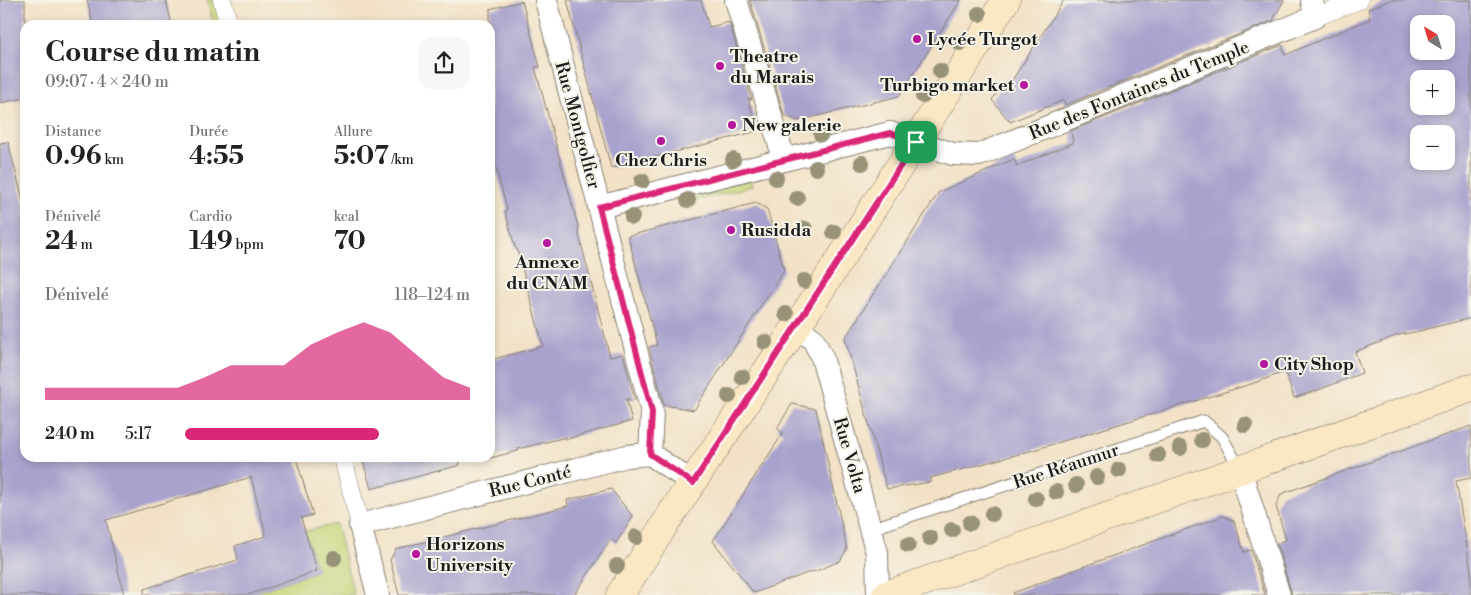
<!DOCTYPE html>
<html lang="fr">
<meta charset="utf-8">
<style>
:root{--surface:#fff;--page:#f6f6f6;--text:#222;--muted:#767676;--accent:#db2777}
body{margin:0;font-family:"Libre Bodoni",serif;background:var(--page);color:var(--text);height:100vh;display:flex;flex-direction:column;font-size:19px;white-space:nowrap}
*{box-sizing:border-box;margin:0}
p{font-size:16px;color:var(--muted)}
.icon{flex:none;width:28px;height:28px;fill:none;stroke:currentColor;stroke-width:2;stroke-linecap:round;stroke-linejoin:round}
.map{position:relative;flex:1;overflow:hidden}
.sheet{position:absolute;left:20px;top:20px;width:475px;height:442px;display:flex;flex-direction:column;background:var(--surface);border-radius:15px;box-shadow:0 2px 8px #0003}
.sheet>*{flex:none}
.needle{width:32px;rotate:322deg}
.controls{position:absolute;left:1410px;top:15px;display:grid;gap:10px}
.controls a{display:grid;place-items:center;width:45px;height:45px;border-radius:10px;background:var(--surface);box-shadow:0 2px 8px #0003;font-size:25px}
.pin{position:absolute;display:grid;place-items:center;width:42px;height:42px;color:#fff;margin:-21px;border-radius:10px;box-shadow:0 2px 8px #0006}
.round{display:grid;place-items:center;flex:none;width:52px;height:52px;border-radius:15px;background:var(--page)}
.overview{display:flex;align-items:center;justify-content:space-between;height:85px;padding:0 25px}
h1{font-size:28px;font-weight:700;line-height:38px}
.stats{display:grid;grid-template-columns:repeat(3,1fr);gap:8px;height:85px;padding:5px 25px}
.stats div{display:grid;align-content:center}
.stats b{font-size:25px;font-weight:700}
.stats small{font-size:14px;font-weight:400}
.stats p{font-size:14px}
.chart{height:140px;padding:10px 25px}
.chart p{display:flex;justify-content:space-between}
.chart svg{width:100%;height:90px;margin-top:5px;fill:var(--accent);opacity:.7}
ul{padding:0 25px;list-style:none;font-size:16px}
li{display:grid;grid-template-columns:80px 60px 1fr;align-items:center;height:38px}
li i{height:12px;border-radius:6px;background:var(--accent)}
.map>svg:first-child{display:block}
.green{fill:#c6d374;stroke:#717848}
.building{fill:#a8a2cd;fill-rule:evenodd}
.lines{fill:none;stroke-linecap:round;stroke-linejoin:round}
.service-casing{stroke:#877e70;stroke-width:13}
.pedestrian-casing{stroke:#877e70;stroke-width:19}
.minor-casing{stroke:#877e70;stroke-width:24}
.secondary-casing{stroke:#877e70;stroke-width:29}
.service{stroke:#fff;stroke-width:11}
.pedestrian{stroke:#fff;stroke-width:18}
.minor{stroke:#fff;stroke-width:22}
.secondary{stroke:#fae7c3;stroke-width:28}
.tree{fill:#989376}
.route-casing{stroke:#fff;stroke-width:10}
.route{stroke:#db2777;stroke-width:6}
.poi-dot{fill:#b5179e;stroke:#f7f3e8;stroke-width:2}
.labels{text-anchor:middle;stroke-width:4;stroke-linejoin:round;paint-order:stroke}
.poi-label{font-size:18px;font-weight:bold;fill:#1c1c1c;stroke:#f7f3e8;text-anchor:start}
.street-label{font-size:18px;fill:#1c1c1c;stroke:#f7f3e8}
</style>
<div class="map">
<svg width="1471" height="595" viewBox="0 0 1471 595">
<rect width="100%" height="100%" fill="#f7f3e8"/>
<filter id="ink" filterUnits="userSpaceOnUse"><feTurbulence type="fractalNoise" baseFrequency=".02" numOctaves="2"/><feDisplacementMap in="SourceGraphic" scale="10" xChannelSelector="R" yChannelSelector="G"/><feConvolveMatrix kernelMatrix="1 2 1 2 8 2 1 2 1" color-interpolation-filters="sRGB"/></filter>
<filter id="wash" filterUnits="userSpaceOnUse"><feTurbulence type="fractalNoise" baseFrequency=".0096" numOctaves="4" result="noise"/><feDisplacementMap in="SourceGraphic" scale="20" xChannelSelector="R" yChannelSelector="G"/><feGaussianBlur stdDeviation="1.12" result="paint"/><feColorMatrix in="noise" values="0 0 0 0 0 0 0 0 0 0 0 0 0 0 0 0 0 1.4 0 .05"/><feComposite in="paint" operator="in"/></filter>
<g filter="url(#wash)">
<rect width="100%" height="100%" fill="#f2e1c5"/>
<g class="green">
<path d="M207,0H219L226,25H214Z"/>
<path d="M750,179L752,186L691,202L689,195Z"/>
<path d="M336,524L354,595H248L317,571L305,531Z"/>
</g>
<g id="blocks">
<g class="building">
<path d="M0,0H25V98L0,103Z"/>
<path d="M87,0H166L172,25H93Z"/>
<path d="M567,0H701L709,27L729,22L752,100L748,98L758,131L611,168Z"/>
<path d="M750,0H961L899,96L797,121L784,115Z"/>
<path d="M1064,0H1284L1274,18V20L1065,105L1064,100L1010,122L992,100L1004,83L1009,85Z"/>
<path d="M1390,0H1471V318L1415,332L1398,335L1355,352L1362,373L1318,390L1294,398L1285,372L1251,384L1037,449L930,478L931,482L887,489L845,338L939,192L1014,159L1017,166L1073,143L1071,131L1282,45L1285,55L1370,19L1368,9ZM1419,24H1446V51H1419ZM1419,79H1446V106H1419ZM1419,134H1446V161H1419Z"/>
<path d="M522,1L540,67H535L579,230L578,231L610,357L623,354L635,400L626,399L632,421L566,439V437L518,449V451L490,458V360L543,346L517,249L515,247L505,211L507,209L490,146V9Z"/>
<path d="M8,142L25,208V458H296L313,515L301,518L317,571L248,595H144V589L238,560L235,546L266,536L251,477L106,520L124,595H0V143Z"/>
<path d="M756,203L767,209L784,270L694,410L664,405L649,347L657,345L628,236Z"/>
<path d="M792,404L816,409L847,549L840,561L816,571L810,572L754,593L713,541L783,433L777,428Z"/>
<path d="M1471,426V478L1456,481L1471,571V595H1292L1277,543L1286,540L1276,506L1281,494Z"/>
<path d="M362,458H459L460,465L371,489Z"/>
<path d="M611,489L633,517L616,543L611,539L574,595H399L390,560L396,549L568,506L567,500Z"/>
<path d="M1223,516L1234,521L1244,552L1251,550L1265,595H1014L1013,593L1085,566Z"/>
</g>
</g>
</g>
<g filter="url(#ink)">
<use href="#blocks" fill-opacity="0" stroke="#877e70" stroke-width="1"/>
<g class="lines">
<defs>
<path id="service" d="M870,529L1204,421L1222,437L1240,469"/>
<g id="pedestrian">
<path d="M222,0L229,25"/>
<path d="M1315,17L1359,0"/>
<path d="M343,458L360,525"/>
</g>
<g id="minor">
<path d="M546,0L652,412L650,454"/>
<path d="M736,0L784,159"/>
<path d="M599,207L890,133L953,154L979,155L1315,17L1312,0"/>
<path d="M796,327L813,339L822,357L877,553L878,595"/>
<path d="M1240,469L1279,595"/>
<path d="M378,595L360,525L627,456L650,454L693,483"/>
</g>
<g id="secondary">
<path d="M620,595L672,513L814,300L1006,0"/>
<path d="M886,595L1471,388"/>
</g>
</defs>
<use href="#service" class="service-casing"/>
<use href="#pedestrian" class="pedestrian-casing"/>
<use href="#minor" class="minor-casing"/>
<use href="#secondary" class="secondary-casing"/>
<use href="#service" class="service"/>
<use href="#pedestrian" class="pedestrian"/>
<use href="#minor" class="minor"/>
<use href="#secondary" class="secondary"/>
</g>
<g class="tree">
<circle cx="979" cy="14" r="8"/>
<circle cx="960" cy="43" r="8"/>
<circle cx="940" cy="71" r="8"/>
<circle cx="923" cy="96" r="8"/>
<circle cx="821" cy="134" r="8"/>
<circle cx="733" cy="160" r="8"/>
<circle cx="862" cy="163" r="8"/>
<circle cx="816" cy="168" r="8"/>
<circle cx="776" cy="178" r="8"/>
<circle cx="642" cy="181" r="8"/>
<circle cx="797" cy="198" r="8"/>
<circle cx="688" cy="200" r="8"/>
<circle cx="632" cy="217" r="8"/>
<circle cx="805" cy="229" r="8"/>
<circle cx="834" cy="232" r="8"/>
<circle cx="804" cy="281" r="8"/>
<circle cx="786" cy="314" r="8"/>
<circle cx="765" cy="342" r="8"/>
<circle cx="742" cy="377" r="8"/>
<circle cx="729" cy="396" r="8"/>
<circle cx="1245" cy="425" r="8"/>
<circle cx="1202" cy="440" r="8"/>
<circle cx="1180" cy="448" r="8"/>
<circle cx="1158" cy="455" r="8"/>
<circle cx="1119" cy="470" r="8"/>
<circle cx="1097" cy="477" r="8"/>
<circle cx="1076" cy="485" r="8"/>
<circle cx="1056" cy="492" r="8"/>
<circle cx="1036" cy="499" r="8"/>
<circle cx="992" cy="514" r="8"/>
<circle cx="970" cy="523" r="8"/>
<circle cx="952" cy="530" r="8"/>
<circle cx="636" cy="537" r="8"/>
<circle cx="930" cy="538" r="8"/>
<circle cx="908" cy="545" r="8"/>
<circle cx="334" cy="558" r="8"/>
<circle cx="617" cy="566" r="8"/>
</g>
</g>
<g class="lines" filter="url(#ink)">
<defs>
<path id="route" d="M890,133L916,142L693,483L650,454L652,412L599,207Z"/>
</defs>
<use href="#route" class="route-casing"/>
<use href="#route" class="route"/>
</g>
<g class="poi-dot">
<circle cx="917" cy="39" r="5"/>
<circle cx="720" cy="66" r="5"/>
<circle cx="1024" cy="85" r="5"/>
<circle cx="732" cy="125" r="5"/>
<circle cx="661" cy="141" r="5"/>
<circle cx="731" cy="230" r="5"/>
<circle cx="547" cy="243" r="5"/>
<circle cx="1264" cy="364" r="5"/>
<circle cx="416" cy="554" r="5"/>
</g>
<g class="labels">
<g class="poi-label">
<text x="927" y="45">Lycée Turgot</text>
<text x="730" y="62">Theatre<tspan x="730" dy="21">du Marais</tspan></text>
<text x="1014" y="91" text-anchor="end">Turbigo market</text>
<text x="742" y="131">New galerie</text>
<text x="661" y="166" text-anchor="middle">Chez Chris</text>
<text x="741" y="236">Rusidda</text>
<text x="547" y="268" text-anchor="middle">Annexe<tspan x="547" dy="21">du CNAM</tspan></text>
<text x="1274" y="370">City Shop</text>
<text x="426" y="550">Horizons<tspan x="426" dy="21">University</tspan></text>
</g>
<g class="street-label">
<text transform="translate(1139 90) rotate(-22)" y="6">Rue des Fontaines du Temple</text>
<text transform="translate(578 125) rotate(75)" y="6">Rue Montgolfier</text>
<text transform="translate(850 455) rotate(74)" y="6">Rue Volta</text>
<text transform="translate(1066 466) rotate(-18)" y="6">Rue Réaumur</text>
<text transform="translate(530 481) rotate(-14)" y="6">Rue Conté</text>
</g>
</g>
</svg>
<div class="controls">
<a><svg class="needle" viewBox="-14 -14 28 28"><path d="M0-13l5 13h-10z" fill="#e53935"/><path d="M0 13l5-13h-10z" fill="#767676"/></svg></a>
<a>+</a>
<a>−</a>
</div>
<div class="pin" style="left:916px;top:142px;background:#1e9e55"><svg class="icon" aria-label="arrive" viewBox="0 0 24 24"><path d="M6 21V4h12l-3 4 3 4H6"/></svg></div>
<section class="sheet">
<div class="overview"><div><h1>Course du matin</h1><p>09:07 · 4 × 240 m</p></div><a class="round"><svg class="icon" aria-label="share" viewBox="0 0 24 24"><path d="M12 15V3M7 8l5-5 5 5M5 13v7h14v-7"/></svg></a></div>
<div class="stats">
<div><p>Distance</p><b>0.96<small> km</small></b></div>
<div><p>Durée</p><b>4:55</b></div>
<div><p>Allure</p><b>5:07<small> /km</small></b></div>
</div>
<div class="stats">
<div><p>Dénivelé</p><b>24<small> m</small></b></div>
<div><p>Cardio</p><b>149<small> bpm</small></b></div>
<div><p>kcal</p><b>70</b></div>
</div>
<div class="chart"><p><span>Dénivelé</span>118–124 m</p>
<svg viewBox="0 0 160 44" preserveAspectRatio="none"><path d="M0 44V38L10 38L20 38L30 38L40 38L50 38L60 33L70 27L80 27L90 27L100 17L110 11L120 6L130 11L140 22L150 33L160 38V44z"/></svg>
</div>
<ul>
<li><b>240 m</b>5:17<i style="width:68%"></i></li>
</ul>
</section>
</div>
